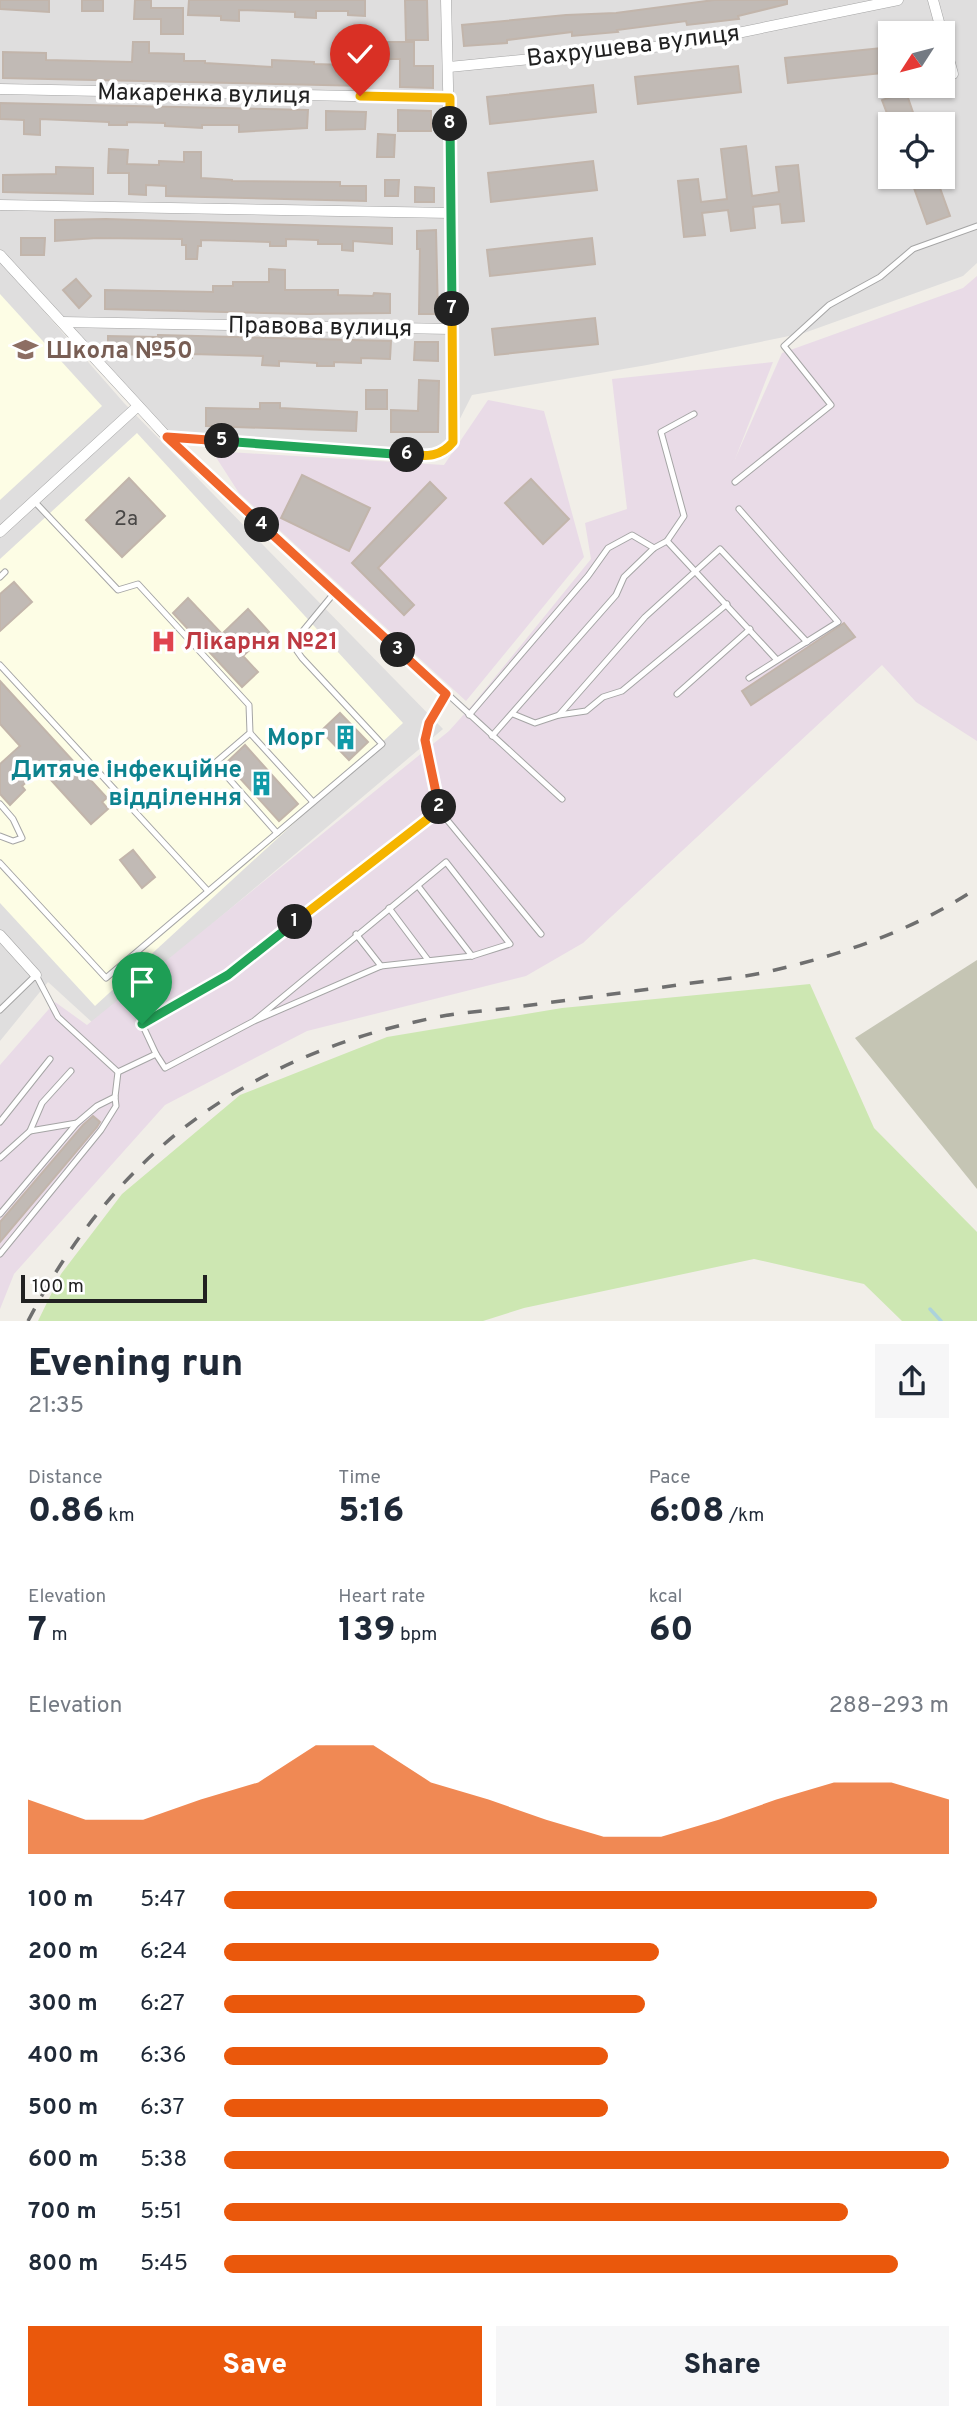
<!DOCTYPE html>
<meta charset="utf-8">
<style>
:root{--surface:#fff;--page:#f6f6f7;--text:#1f2937;--muted:#747a83;--accent:#ea580c}
body{margin:0;font-family:Overpass,sans-serif;background:var(--page);color:var(--text);height:100vh;display:flex;flex-direction:column;font-size:26px;white-space:nowrap}
*{box-sizing:border-box;margin:0}
p{font-size:23px;color:var(--muted)}
.icon{flex:none;width:38px;height:38px;fill:none;stroke:currentColor;stroke-width:2;stroke-linecap:round;stroke-linejoin:round}
.map{position:relative;height:1321px;overflow:hidden}
.sheet{display:flex;flex-direction:column;background:var(--surface);flex:1}
.sheet>*{flex:none}
.needle{width:46px;rotate:234deg}
.buttons{position:absolute;left:878px;top:21px;display:grid;gap:14px}
.buttons a{display:grid;place-items:center;width:77px;height:77px;border-radius:0px;background:var(--surface);box-shadow:0 2px 5px #0004;font-size:35px}
.scale{position:absolute;left:21px;bottom:18px;width:186px;box-sizing:border-box;padding-left:7px;border:4px solid #212121;border-top:0;font-size:19px;line-height:24px;white-space:nowrap;color:#212121;-webkit-text-stroke:5px #fff;paint-order:stroke}
.pin{position:absolute;display:grid;place-items:center;width:60px;height:60px;color:#fff;margin:-72px -30px;border-radius:50% 50% 50% 0;rotate:-45deg;box-shadow:0 0 7px #0007}
.pin .icon{rotate:45deg}
.km{position:absolute;width:35px;height:35px;margin:-18px;border-radius:50%;background:#222;color:#fff;font-size:19px;line-height:35px;text-align:center}
.round{display:grid;place-items:center;flex:none;width:74px;height:74px;border-radius:0px;background:var(--page)}
.overview{display:flex;align-items:center;justify-content:space-between;height:119px;padding:0 28px}
h1{font-size:38px;font-weight:800;line-height:52px}
.stats{display:grid;grid-template-columns:repeat(3,1fr);gap:10px;height:119px;padding:7px 28px}
.stats div{display:grid;align-content:center}
.stats b{font-size:35px;font-weight:800}
.stats small{font-size:19px;font-weight:400}
.stats p{font-size:19px}
.chart{height:196px;padding:14px 28px}
.chart p{display:flex;justify-content:space-between}
.chart svg{width:100%;height:126px;margin-top:7px;fill:var(--accent);opacity:.7}
.cta{display:flex;gap:14px;margin-top:auto;padding:14px 28px}
.cta a{flex:1;height:80px;border-radius:0px;background:var(--accent);color:#fff;font-size:28px;font-weight:800;line-height:80px;text-align:center}
.cta a+a{background:var(--page);color:var(--text)}
ul{padding:0 28px;list-style:none;font-size:23px}
li{display:grid;grid-template-columns:112px 84px 1fr;align-items:center;height:52px}
li i{height:18px;border-radius:9px;background:var(--accent)}
.map>svg:first-child{display:block}
.residential{fill:#dfdede;fill-rule:evenodd}
.industrial{fill:#e9dbe7}
.education{fill:#fdfde5}
.construction{fill:#c5c5b4}
.grass{fill:#cde7b2}
.lines{fill:none;stroke-linecap:round;stroke-linejoin:round}
.stream{stroke:#acd2db;stroke-width:3.5}
.building{fill:#c1bab5;stroke:#c2b5ab;stroke-width:2}
.service-casing{stroke:#a5a5a5;stroke-width:7}
.minor-casing{stroke:#a5a5a5;stroke-width:11}
.service{stroke:#fff;stroke-width:5}
.minor{stroke:#fff;stroke-width:10}
.rail{stroke:#6f6f6f;stroke-width:3.5;stroke-dasharray:14 14;stroke-linecap:butt}
.split-1-casing{stroke:#fff;stroke-width:14}
.split-2-casing{stroke:#fff;stroke-width:14}
.split-3-casing{stroke:#fff;stroke-width:14}
.split-4-casing{stroke:#fff;stroke-width:14}
.split-5-casing{stroke:#fff;stroke-width:14}
.split-6-casing{stroke:#fff;stroke-width:14}
.split-7-casing{stroke:#fff;stroke-width:14}
.split-8-casing{stroke:#fff;stroke-width:14}
.split-9-casing{stroke:#fff;stroke-width:14}
.split-1{stroke:#22a559;stroke-width:9}
.split-2{stroke:#f5b400;stroke-width:9}
.split-3{stroke:#f0652b;stroke-width:9}
.split-4{stroke:#f0652b;stroke-width:9}
.split-5{stroke:#f0652b;stroke-width:9}
.split-6{stroke:#22a559;stroke-width:9}
.split-7{stroke:#f5b400;stroke-width:9}
.split-8{stroke:#22a559;stroke-width:9}
.split-9{stroke:#f5b400;stroke-width:9}
.labels{text-anchor:middle;stroke-width:7;stroke-linejoin:round;paint-order:stroke}
.number-label{font-size:21px;fill:#494746}
.street-label{font-size:24px;fill:#212121;stroke:#fff}
.education-label{font-size:24px;font-weight:bold;fill:#785e54;stroke:#fff;text-anchor:start}
.health-label{font-size:24px;font-weight:bold;fill:#be3a42;stroke:#fff;text-anchor:start}
.culture-label{font-size:24px;font-weight:bold;fill:#0d838f;stroke:#fff;text-anchor:end}
</style>
<div class="map">
<svg width="977" height="1321" viewBox="0 0 977 1321">
<rect width="100%" height="100%" fill="#f1eee8"/>
<g class="residential">
<path d="M0,0H977V263L963,276L804,333L647,365L472,395L441,456L169,434L0,249ZM891,33H943V86H891ZM891,124H943V177H891Z"/>
<path d="M0,261L124,403L443,729L94,1024L48,982L0,1041Z"/>
</g>
<g class="industrial">
<path d="M977,276V741L916,702L882,665L583,943L526,976L307,1031L165,1105L14,1274L0,1309V1065L55,1002L87,1025L449,731L474,703L591,559L585,523L627,509L612,379L773,362L735,459L782,353L963,288Z"/>
<path d="M488,400L544,411L584,557L466,701L239,493L212,451L444,465Z"/>
</g>
<g class="education">
<path d="M0,294L102,406L0,500Z"/>
<path d="M137,433L403,723L95,1006L0,903V559Z"/>
</g>
<path class="construction" d="M977,960V1189L855,1038Z"/>
<path class="grass" d="M810,984L874,1128L977,1232V1321H902L864,1284L754,1259L524,1308L483,1321H38L61,1274L122,1194L240,1095L387,1037L562,1008Z"/>
<g class="lines">
<path class="stream" d="M930,1309L941,1321"/>
</g>
<g class="building">
<path d="M0,0H49V12L0,9Z"/>
<rect x="82" y="0" width="21" height="11"/>
<path d="M135,0H151V8H183V34H161V19H134Z"/>
<path d="M189,0H365V16L348,15V11H316V18L295,17V12L239,10V21L221,20V16L188,15Z"/>
<path d="M405,0H427L428,40H406Z"/>
<path d="M714,0H787V4L738,16L739,19L687,25L686,21L617,30L618,32L572,36V32L507,40V43L464,46L462,25L566,15L616,13Z"/>
<path d="M133,42H149V53L184,54V61H205V63L272,67V60L314,62V64L346,65V62H367V86L3,78V52L46,53V60L132,62Z"/>
<path d="M388,42H414V66H433V88L400,87V59H388Z"/>
<path d="M891,47V72L788,83L785,58Z"/>
<path d="M738,66L741,92L638,104L635,77Z"/>
<path d="M593,85L596,112L490,124L487,97Z"/>
<path d="M906,92L917,124H891L882,100Z"/>
<path d="M0,103L308,110L307,128L239,132V125H202V128L185,127L165,126V123L127,122V125H109V122L40,119V135L24,134V120L0,119Z"/>
<path d="M398,110L431,111V131H398Z"/>
<path d="M326,111L366,112L365,129L326,130Z"/>
<path d="M378,134L395,135L394,157H377Z"/>
<path d="M746,146L752,196L779,192L776,167L798,165L804,221L782,223L780,204L753,207L755,228L731,231L728,210L702,213L705,235L684,237L678,181L698,179L701,202L727,199L721,149Z"/>
<path d="M109,149L128,150L127,164L159,165V161L184,162V152H201V178L232,180V181L340,182V186H366V201L166,196V186L146,185V195L129,194V173H108Z"/>
<path d="M593,161L597,190L491,202L488,173Z"/>
<path d="M56,167L93,168V194L3,192V175L56,174Z"/>
<path d="M910,177H936L950,216L927,224Z"/>
<path d="M385,180H399L398,196H385Z"/>
<path d="M415,187L434,188V202H415Z"/>
<path d="M106,219L392,228V244L353,241V251L342,250V244H318V240L286,239V246H270V242L201,240V246H198L197,259H186V245H182V239L97,238L55,241V220Z"/>
<path d="M436,230L438,314H419L420,249H417V231Z"/>
<path d="M21,238H45L44,255H21Z"/>
<path d="M592,238L595,264L490,276L487,250Z"/>
<path d="M269,269L285,270V290H338V295L373,296L374,293L390,294V313L307,314L105,309V290L213,292V286H233V282H269Z"/>
<path d="M76,279L91,296L79,308L63,290Z"/>
<path d="M595,318L598,344L495,355L492,329Z"/>
<path d="M158,335L391,341L390,359L361,358V363L334,362V366H317V363L279,361V366L262,365L263,356L192,354V358L108,353V336L158,337Z"/>
<path d="M415,342H438V361L414,360Z"/>
<path d="M419,380L439,381L438,432H391V410L418,411Z"/>
<rect x="366" y="390" width="21" height="19"/>
<path d="M260,403H280V408L357,412L356,431L206,426V408L260,409Z"/>
<path d="M302,475L370,508L349,551L281,518Z"/>
<path d="M129,478L165,516L122,557L86,520Z"/>
<path d="M531,479L569,519L543,544L505,503Z"/>
<path d="M430,482L446,498L378,568L414,605L404,615L352,563Z"/>
<path d="M14,582L32,602L0,631V594Z"/>
<path d="M188,598L222,634L248,609L269,632L243,656L258,672L242,687L173,613Z"/>
<path d="M844,623L855,637L751,705L742,691Z"/>
<path d="M0,681L107,798L102,802L108,809L91,824L41,769L22,786L25,790L10,805L0,794V764L20,746L0,724Z"/>
<path d="M340,713L368,742L349,760L321,731Z"/>
<path d="M245,745L298,804L279,821L226,763Z"/>
<path d="M133,850L155,877L142,888L120,860Z"/>
<path d="M93,1116L100,1122L97,1127L0,1242V1222L83,1125Z"/>
</g>
<g class="lines">
<defs>
<g id="service">
<path d="M167,437L562,799"/>
<path d="M735,482L831,405L784,346L829,305L880,277L913,249L977,226"/>
<path d="M34,501L118,590L138,584L249,705L250,733L215,763L277,833"/>
<path d="M739,509L838,622L749,678"/>
<path d="M667,541L777,660"/>
<path d="M0,577L5,572"/>
<path d="M0,665L208,891"/>
<path d="M677,694L750,629"/>
<path d="M513,714L535,723L559,715L645,617L720,549L807,642"/>
<path d="M469,715L588,576L608,548L632,535L654,548"/>
<path d="M559,715L586,711L603,697L622,691L727,604"/>
<path d="M250,733L313,802"/>
<path d="M492,736L616,595L624,577L654,548L667,541L684,516L661,432L694,414"/>
<path d="M0,804L13,819L22,838L13,841L0,836"/>
<path d="M439,810L425,740L429,723L446,694"/>
<path d="M0,863L106,978L382,744L302,658L292,644L335,592"/>
<path d="M418,886L472,956"/>
<path d="M389,908L428,960"/>
<path d="M356,934L381,966"/>
<path d="M0,1010L36,975L58,1017L118,1072L115,1097L116,1106L101,1130L0,1254"/>
<path d="M156,1054L165,1068L254,1021L446,862L510,944L472,956L381,966L254,1021"/>
<path d="M118,1072L156,1054L142,1024L228,975L439,810L541,934"/>
<path d="M0,1122L50,1059"/>
<path d="M30,1131L42,1103L71,1071"/>
<path d="M0,1158L30,1131L77,1123L97,1106L115,1097"/>
<path d="M0,1214L77,1123"/>
</g>
<g id="minor">
<path d="M933,0L942,33"/>
<path d="M943,37L953,74"/>
<path d="M449,67L684,44L898,0"/>
<path d="M0,89L450,98"/>
<path d="M0,205L451,213"/>
<path d="M0,255L167,437L431,456L445,451L453,442L451,213L446,0"/>
<path d="M62,322L452,329"/>
<path d="M0,532L138,406"/>
<path d="M0,935L36,975"/>
</g>
</defs>
<use href="#service" class="service-casing"/>
<use href="#minor" class="minor-casing"/>
<use href="#service" class="service"/>
<use href="#minor" class="minor"/>
<path class="rail" d="M28,1321C115,1154 244,1058 428,1019C455,1013 483,1011 510,1008C566,1000 622,993 678,985C710,980 744,978 775,970C847,953 916,929 977,888"/>
</g>
<g class="lines">
<defs>
<path id="split-1" d="M142,1024L228,975L295,922"/>
<path id="split-2" d="M295,922L439,810V807"/>
<path id="split-3" d="M398,650L446,694L429,723L425,740L439,807"/>
<path id="split-4" d="M262,525L398,650"/>
<path id="split-5" d="M222,441L167,437L262,525"/>
<path id="split-6" d="M222,441L407,455"/>
<path id="split-7" d="M407,455C425,456 440,458 453,442L452,309"/>
<path id="split-8" d="M450,124L452,309"/>
<path id="split-9" d="M360,96L450,98V124"/>
</defs>
<use href="#split-1" class="split-1-casing"/>
<use href="#split-2" class="split-2-casing"/>
<use href="#split-3" class="split-3-casing"/>
<use href="#split-4" class="split-4-casing"/>
<use href="#split-5" class="split-5-casing"/>
<use href="#split-6" class="split-6-casing"/>
<use href="#split-7" class="split-7-casing"/>
<use href="#split-8" class="split-8-casing"/>
<use href="#split-9" class="split-9-casing"/>
<use href="#split-1" class="split-1"/>
<use href="#split-2" class="split-2"/>
<use href="#split-3" class="split-3"/>
<use href="#split-4" class="split-4"/>
<use href="#split-5" class="split-5"/>
<use href="#split-6" class="split-6"/>
<use href="#split-7" class="split-7"/>
<use href="#split-8" class="split-8"/>
<use href="#split-9" class="split-9"/>
</g>
<defs>
<symbol id="school-bare" viewBox="-9 -9 18 18"><path d="M0-5L7-2L0 1L-7-2ZM-4 1L0 2.5L4 1V4Q0 6-4 4Z" fill="#8d6e63" stroke="#fff" stroke-width="2.5" paint-order="stroke"/></symbol>
<symbol id="hospital-bare" viewBox="-9 -9 18 18"><path d="M-5-5h3v3.5h4V-5h3V5h-3V1.5h-4V5h-3Z" fill="#e0444e" stroke="#fff" stroke-width="2.5" paint-order="stroke"/></symbol>
<symbol id="building-bare" viewBox="-9 -9 18 18"><path d="M-4-6H4V6H1V3H-1V6H-4ZM-2.5-4.3h1.7v1.8h-1.7ZM.8-4.3h1.7v1.8H.8ZM-2.5-1h1.7V.8h-1.7ZM.8-1h1.7V.8H.8Z" fill="#0f9aa8" stroke="#fff" stroke-width="2.5" paint-order="stroke"/></symbol>
</defs>
<g fill-rule="evenodd">
<use href="#school-bare" x="8" y="332" width="35" height="35"/>
<use href="#hospital-bare" x="146" y="624" width="35" height="35"/>
<use href="#building-bare" x="328" y="720" width="35" height="35"/>
<use href="#building-bare" x="244" y="766" width="35" height="35"/>
</g>
<g class="labels">
<g class="number-label">
<text x="126" y="525">2а</text>
</g>
<g class="street-label">
<text transform="translate(633 45) rotate(-7)" y="8">Вахрушева вулиця</text>
<text transform="translate(204 93) rotate(1)" y="8">Макаренка вулиця</text>
<text transform="translate(320 326) rotate(1)" y="8">Правова вулиця</text>
</g>
<g class="education-label">
<text x="46" y="358">Школа №50</text>
</g>
<g class="health-label">
<text x="184" y="649">Лікарня №21</text>
</g>
<g class="culture-label">
<text x="325" y="745">Морг</text>
<text x="242" y="777">Дитяче інфекційне<tspan x="242" dy="28">відділення</tspan></text>
</g>
</g>
</svg>
<div class="buttons">
<a><svg class="needle" viewBox="-14 -14 28 28"><path d="M0-13l5 13h-10z" fill="#e53935"/><path d="M0 13l5-13h-10z" fill="#747a83"/></svg></a>
<a><svg class="icon" aria-label="locate" viewBox="0 0 24 24"><circle cx="12" cy="12" r="6"/><path d="M12 2v4M12 18v4M2 12h4M18 12h4"/></svg></a>
</div>
<div class="scale">100 m</div>
<div class="pin" style="left:142px;top:1024px;background:#1e9e55"><svg class="icon" aria-label="arrive" viewBox="0 0 24 24"><path d="M6 21V4h12l-3 4 3 4H6"/></svg></div>
<div class="pin" style="left:360px;top:96px;background:#d93025"><svg class="icon" aria-label="check" viewBox="0 0 24 24"><path d="M5 12l5 5 9-10"/></svg></div>
<b class="km" style="left:295px;top:922px">1</b>
<b class="km" style="left:439px;top:807px">2</b>
<b class="km" style="left:398px;top:650px">3</b>
<b class="km" style="left:262px;top:525px">4</b>
<b class="km" style="left:222px;top:441px">5</b>
<b class="km" style="left:407px;top:455px">6</b>
<b class="km" style="left:452px;top:309px">7</b>
<b class="km" style="left:450px;top:124px">8</b>
</div>
<section class="sheet">
<div class="overview"><div><h1>Evening run</h1><p>21:35</p></div><a class="round"><svg class="icon" aria-label="share" viewBox="0 0 24 24"><path d="M12 15V3M7 8l5-5 5 5M5 13v7h14v-7"/></svg></a></div>
<div class="stats">
<div><p>Distance</p><b>0.86<small> km</small></b></div>
<div><p>Time</p><b>5:16</b></div>
<div><p>Pace</p><b>6:08<small> /km</small></b></div>
</div>
<div class="stats">
<div><p>Elevation</p><b>7<small> m</small></b></div>
<div><p>Heart rate</p><b>139<small> bpm</small></b></div>
<div><p>kcal</p><b>60</b></div>
</div>
<div class="chart"><p><span>Elevation</span>288–293 m</p>
<svg viewBox="0 0 160 44" preserveAspectRatio="none"><path d="M0 44V25L10 32L20 32L30 25L40 19L50 6L60 6L70 19L80 25L90 32L100 38L110 38L120 32L130 25L140 19L150 19L160 25V44z"/></svg>
</div>
<ul>
<li><b>100 m</b>5:47<i style="width:90%"></i></li>
<li><b>200 m</b>6:24<i style="width:60%"></i></li>
<li><b>300 m</b>6:27<i style="width:58%"></i></li>
<li><b>400 m</b>6:36<i style="width:53%"></i></li>
<li><b>500 m</b>6:37<i style="width:53%"></i></li>
<li><b>600 m</b>5:38<i style="width:100%"></i></li>
<li><b>700 m</b>5:51<i style="width:86%"></i></li>
<li><b>800 m</b>5:45<i style="width:93%"></i></li>
</ul>
<div class="cta"><a>Save</a><a>Share</a></div>
</section>
